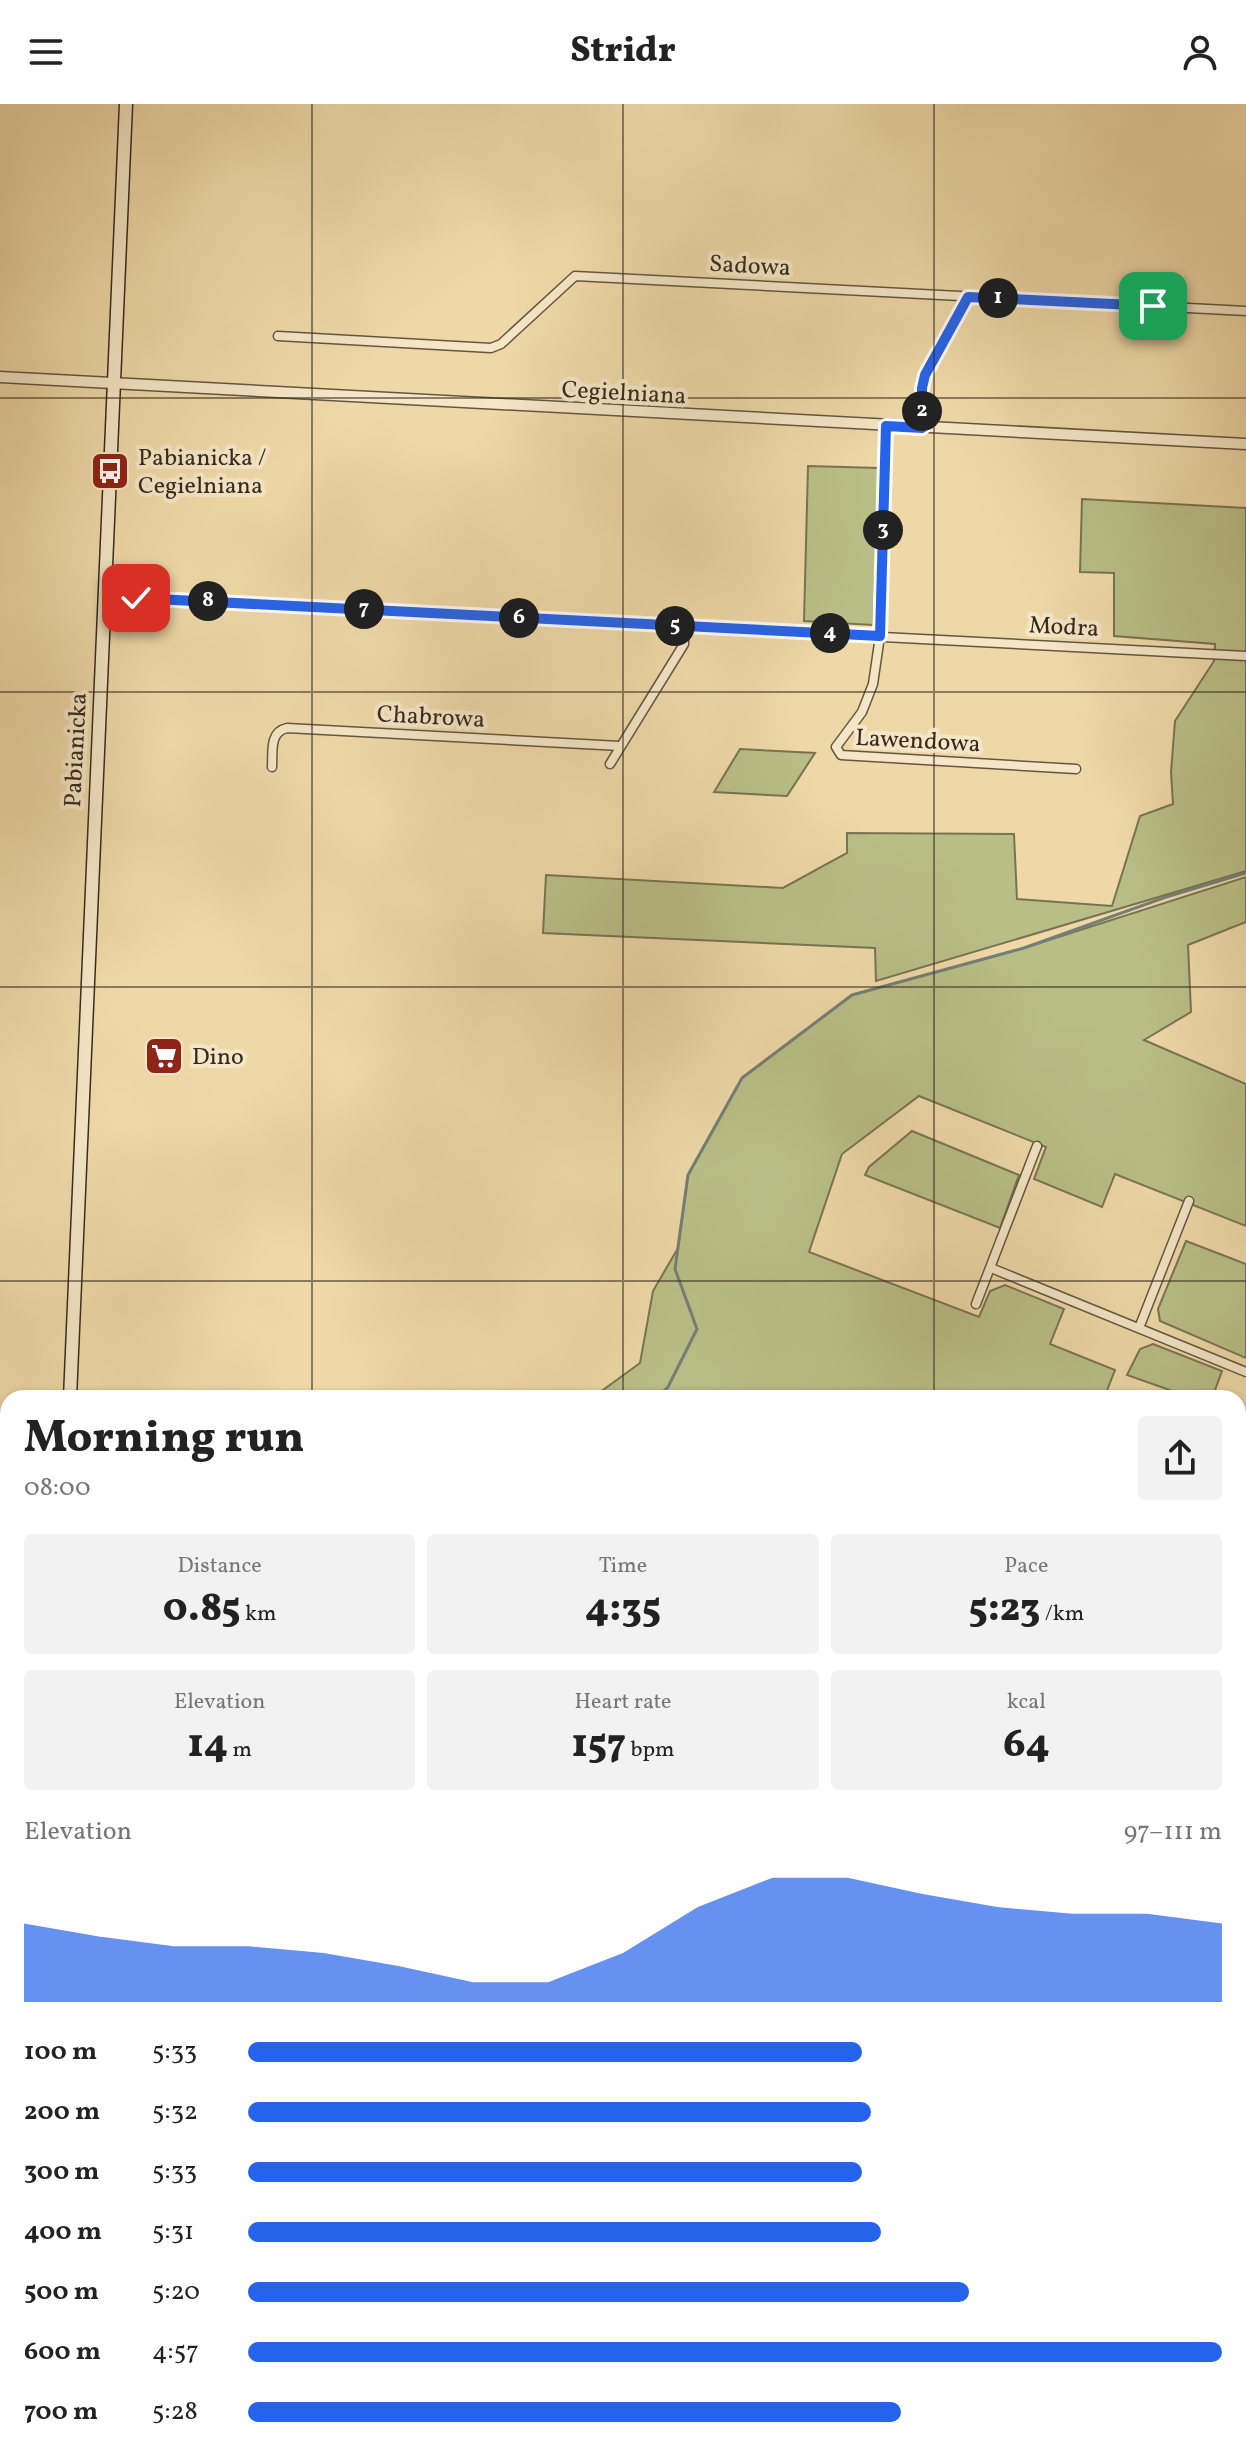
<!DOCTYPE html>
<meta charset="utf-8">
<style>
:root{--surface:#fff;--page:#f2f2f2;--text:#222;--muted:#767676;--accent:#2563eb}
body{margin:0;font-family:Vollkorn,serif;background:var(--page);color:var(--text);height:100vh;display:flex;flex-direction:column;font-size:30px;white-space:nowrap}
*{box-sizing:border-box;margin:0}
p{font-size:26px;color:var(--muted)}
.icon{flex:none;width:44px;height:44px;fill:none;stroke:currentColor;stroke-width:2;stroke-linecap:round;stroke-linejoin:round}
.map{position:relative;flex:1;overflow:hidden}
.sheet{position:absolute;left:0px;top:1286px;width:1246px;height:1068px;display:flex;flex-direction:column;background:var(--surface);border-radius:24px 24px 0 0;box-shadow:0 2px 6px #0004}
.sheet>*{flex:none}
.pin{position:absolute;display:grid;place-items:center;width:68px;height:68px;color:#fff;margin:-34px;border-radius:16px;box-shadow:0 4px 12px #0006}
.km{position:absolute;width:40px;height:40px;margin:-20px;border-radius:50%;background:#222;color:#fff;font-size:22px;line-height:40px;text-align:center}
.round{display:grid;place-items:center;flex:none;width:84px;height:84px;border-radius:8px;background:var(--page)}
.head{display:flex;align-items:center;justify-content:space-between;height:136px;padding:0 24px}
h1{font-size:44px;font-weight:800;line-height:60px}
.metrics{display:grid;grid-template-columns:repeat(3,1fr);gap:12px;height:136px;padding:8px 24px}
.metrics div{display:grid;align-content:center;border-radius:8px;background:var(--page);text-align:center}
.metrics b{font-size:40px;font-weight:800}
.metrics small{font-size:22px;font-weight:400}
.metrics p{font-size:22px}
.chart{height:224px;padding:16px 24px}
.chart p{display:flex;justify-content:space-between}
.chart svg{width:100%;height:144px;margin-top:8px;fill:var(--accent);opacity:.7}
ul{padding:0 24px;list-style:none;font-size:26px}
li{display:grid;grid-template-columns:128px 96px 1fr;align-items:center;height:60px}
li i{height:20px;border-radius:10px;background:var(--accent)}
header{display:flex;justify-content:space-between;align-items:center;height:104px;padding:0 24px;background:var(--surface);font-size:36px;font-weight:800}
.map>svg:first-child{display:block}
.green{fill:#b9be87;stroke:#787453;stroke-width:2}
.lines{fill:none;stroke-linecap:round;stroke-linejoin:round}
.stream{stroke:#738076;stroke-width:3}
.minor-casing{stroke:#655641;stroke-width:11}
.tertiary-casing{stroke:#655641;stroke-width:13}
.secondary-casing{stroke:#372b1f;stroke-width:15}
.minor{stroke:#f4e6c6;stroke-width:8}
.tertiary{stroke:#f4e6c6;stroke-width:10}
.secondary{stroke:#f4e6c6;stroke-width:12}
.route-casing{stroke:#fff;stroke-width:16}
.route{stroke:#2563eb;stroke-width:10}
.grid{fill:none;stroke:#372b1f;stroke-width:2;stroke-opacity:0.55}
.labels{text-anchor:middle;stroke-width:8;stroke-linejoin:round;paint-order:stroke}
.street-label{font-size:24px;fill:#372b1f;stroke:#f4e6c6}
.poi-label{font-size:24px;fill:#372b1f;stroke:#f4e6c6;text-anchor:start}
</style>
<header><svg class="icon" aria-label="menu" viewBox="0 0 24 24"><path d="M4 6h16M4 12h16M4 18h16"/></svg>Stridr<svg class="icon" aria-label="person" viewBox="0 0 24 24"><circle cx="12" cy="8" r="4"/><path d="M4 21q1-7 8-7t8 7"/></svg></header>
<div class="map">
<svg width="1246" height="2354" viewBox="0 0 1246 2354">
<rect width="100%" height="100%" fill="#eed8a8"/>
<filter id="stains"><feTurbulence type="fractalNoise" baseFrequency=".0025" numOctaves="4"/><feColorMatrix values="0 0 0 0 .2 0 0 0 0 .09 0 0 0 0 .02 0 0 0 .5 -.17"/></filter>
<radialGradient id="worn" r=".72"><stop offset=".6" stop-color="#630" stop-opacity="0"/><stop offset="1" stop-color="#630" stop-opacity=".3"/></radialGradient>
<g class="green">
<path d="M808,362L879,364L873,521L804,517Z"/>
<path d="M1082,395L1246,404V767L876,877L875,844L543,829L546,771L783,784L847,749V729L1014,730L1017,795L1112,802L1140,712L1173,700L1171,668L1175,617L1214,557L1215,540L1114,532V469L1080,468Z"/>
<path d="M740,645L815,649L787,692L714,688Z"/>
<path d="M1246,773V818L1188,841L1191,908L1144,936L1246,980V1122L1115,1070L1102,1103L1034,1075L1046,1043L919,992L842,1050L809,1148L979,1213L990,1187L1005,1181L1064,1205L1050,1240L1115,1266L1104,1294H592L640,1259L653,1187L678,1144L688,1071L742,974L852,891L1024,844Z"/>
<path d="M912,1027L1019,1071L1000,1124L865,1071L869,1063Z"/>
<path d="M1186,1137L1246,1160V1254L1160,1217L1158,1205Z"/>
<path d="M1153,1240L1222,1267L1212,1294H1192L1127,1271L1140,1245Z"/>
<path d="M1238,1367L1246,1370V1477L1243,1484L1238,1483Z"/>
<path d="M8,1818V1956L0,1957V1832Z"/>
<path d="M298,2346H314V2351L417,2346L418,2354H298Z"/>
</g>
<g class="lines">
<g class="stream">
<path d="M656,1294L668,1283L697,1225L675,1165L688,1071L742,974L852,891L1024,844L1166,793L1246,769"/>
<path d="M0,1832L8,1818"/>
</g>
<defs>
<g id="minor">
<path d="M278,232L491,244L501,240L575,172L1246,207"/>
<path d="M886,322L880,532L873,580L862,608L836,643L841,651L1076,665"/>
<path d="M922,324V284L925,271L968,193"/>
<path d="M136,494L1246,552"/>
<path d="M610,660L684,540V522"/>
<path d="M272,663C273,648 269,628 287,624L620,642"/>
<path d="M991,1164L1246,1268"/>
<path d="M976,1200L1037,1042"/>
<path d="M1139,1224L1189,1097"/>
<path d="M1238,1618L1246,1621"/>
<path d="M1238,2278H1246"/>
<path d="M0,2334H8"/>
<path d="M60,2346L61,2354"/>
<path d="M509,2346L510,2354"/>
<path d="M1074,2346V2354"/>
<path d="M1176,2346V2354"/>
</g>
<g id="tertiary">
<path d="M0,273L1246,340"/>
<path d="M1238,1996L1246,1995"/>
<path d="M212,2346L213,2354"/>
<path d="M918,2354L921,2346"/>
</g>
<g id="secondary">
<path d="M70,1294L126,0"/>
<path d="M1238,1520L1246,1499"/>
<path d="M0,2037L8,2036"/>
</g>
</defs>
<use href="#minor" class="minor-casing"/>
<use href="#tertiary" class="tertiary-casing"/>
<use href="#secondary" class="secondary-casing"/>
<use href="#minor" class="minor"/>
<use href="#tertiary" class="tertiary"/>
<use href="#secondary" class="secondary"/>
</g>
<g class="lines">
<defs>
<path id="route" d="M136,494L880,532L886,322L922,324V284L925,271L968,193L1153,202"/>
</defs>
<use href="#route" class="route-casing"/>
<use href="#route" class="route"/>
</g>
<path class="grid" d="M312,0V1294M623,0V1294M934,0V1294M0,294H1246M0,588H1246M0,883H1246M0,1177H1246M0,1471H8M1238,1471H1246M0,1766H8M1238,1766H1246M0,2060H8M1238,2060H1246M312,2346V2354M623,2346V2354M934,2346V2354"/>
<defs>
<symbol id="bus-square" viewBox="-11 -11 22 22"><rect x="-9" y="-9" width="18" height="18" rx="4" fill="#8f2418" stroke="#f4e6c6"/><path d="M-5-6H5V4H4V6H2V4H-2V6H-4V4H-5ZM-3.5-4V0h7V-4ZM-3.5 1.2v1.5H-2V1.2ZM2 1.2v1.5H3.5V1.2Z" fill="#fff"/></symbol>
<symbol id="supermarket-square" viewBox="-11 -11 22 22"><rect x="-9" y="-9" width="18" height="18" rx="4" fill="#8f2418" stroke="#f4e6c6"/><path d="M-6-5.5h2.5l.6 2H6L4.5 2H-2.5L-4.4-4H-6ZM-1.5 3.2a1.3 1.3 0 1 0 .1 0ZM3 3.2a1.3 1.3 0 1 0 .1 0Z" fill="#fff"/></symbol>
</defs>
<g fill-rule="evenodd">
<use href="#bus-square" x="88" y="345" width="44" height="44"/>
<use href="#supermarket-square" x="142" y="930" width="44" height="44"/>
</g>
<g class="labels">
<g class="street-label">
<text transform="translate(750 161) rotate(3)" y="8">Sadowa</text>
<text transform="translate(624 288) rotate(3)" y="8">Cegielniana</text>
<text transform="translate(1064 522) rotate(3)" y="8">Modra</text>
<text transform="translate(431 612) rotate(3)" y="8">Chabrowa</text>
<text transform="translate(918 636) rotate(3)" y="8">Lawendowa</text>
<text transform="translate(75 646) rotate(-87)" y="8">Pabianicka</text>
</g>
<g class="poi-label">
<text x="138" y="361">Pabianicka /<tspan x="138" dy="28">Cegielniana</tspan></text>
<text x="192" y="960">Dino</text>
</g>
</g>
<rect width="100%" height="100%" filter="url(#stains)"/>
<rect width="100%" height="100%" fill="url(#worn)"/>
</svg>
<div class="pin" style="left:1153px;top:202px;background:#1e9e55"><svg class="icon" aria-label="arrive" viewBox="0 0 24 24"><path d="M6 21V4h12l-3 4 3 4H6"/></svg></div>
<div class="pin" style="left:136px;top:494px;background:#d93025"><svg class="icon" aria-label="check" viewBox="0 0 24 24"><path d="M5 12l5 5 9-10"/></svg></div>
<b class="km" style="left:998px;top:194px">1</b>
<b class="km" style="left:922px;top:307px">2</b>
<b class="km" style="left:883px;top:426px">3</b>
<b class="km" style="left:830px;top:529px">4</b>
<b class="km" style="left:675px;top:522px">5</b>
<b class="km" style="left:519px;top:514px">6</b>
<b class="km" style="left:364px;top:505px">7</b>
<b class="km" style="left:208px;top:497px">8</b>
<section class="sheet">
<div class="head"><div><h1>Morning run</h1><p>08:00</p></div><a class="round"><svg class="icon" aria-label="share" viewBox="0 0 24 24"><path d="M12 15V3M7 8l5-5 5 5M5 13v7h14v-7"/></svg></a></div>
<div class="metrics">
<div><p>Distance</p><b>0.85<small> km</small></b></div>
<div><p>Time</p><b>4:35</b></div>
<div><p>Pace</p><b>5:23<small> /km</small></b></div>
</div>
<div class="metrics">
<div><p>Elevation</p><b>14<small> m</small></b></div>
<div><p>Heart rate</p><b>157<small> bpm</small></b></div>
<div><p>kcal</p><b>64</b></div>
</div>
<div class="chart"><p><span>Elevation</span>97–111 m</p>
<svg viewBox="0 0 160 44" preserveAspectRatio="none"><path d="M0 44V20L10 24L20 27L30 27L40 29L50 33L60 38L70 38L80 29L90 15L100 6L110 6L120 11L130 15L140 17L150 17L160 20V44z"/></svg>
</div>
<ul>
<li><b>100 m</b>5:33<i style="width:63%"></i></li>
<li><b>200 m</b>5:32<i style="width:64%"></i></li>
<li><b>300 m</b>5:33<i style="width:63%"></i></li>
<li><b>400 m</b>5:31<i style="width:65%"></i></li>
<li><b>500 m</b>5:20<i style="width:74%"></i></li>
<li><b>600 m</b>4:57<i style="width:100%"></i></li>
<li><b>700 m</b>5:28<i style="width:67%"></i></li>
</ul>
</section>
</div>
